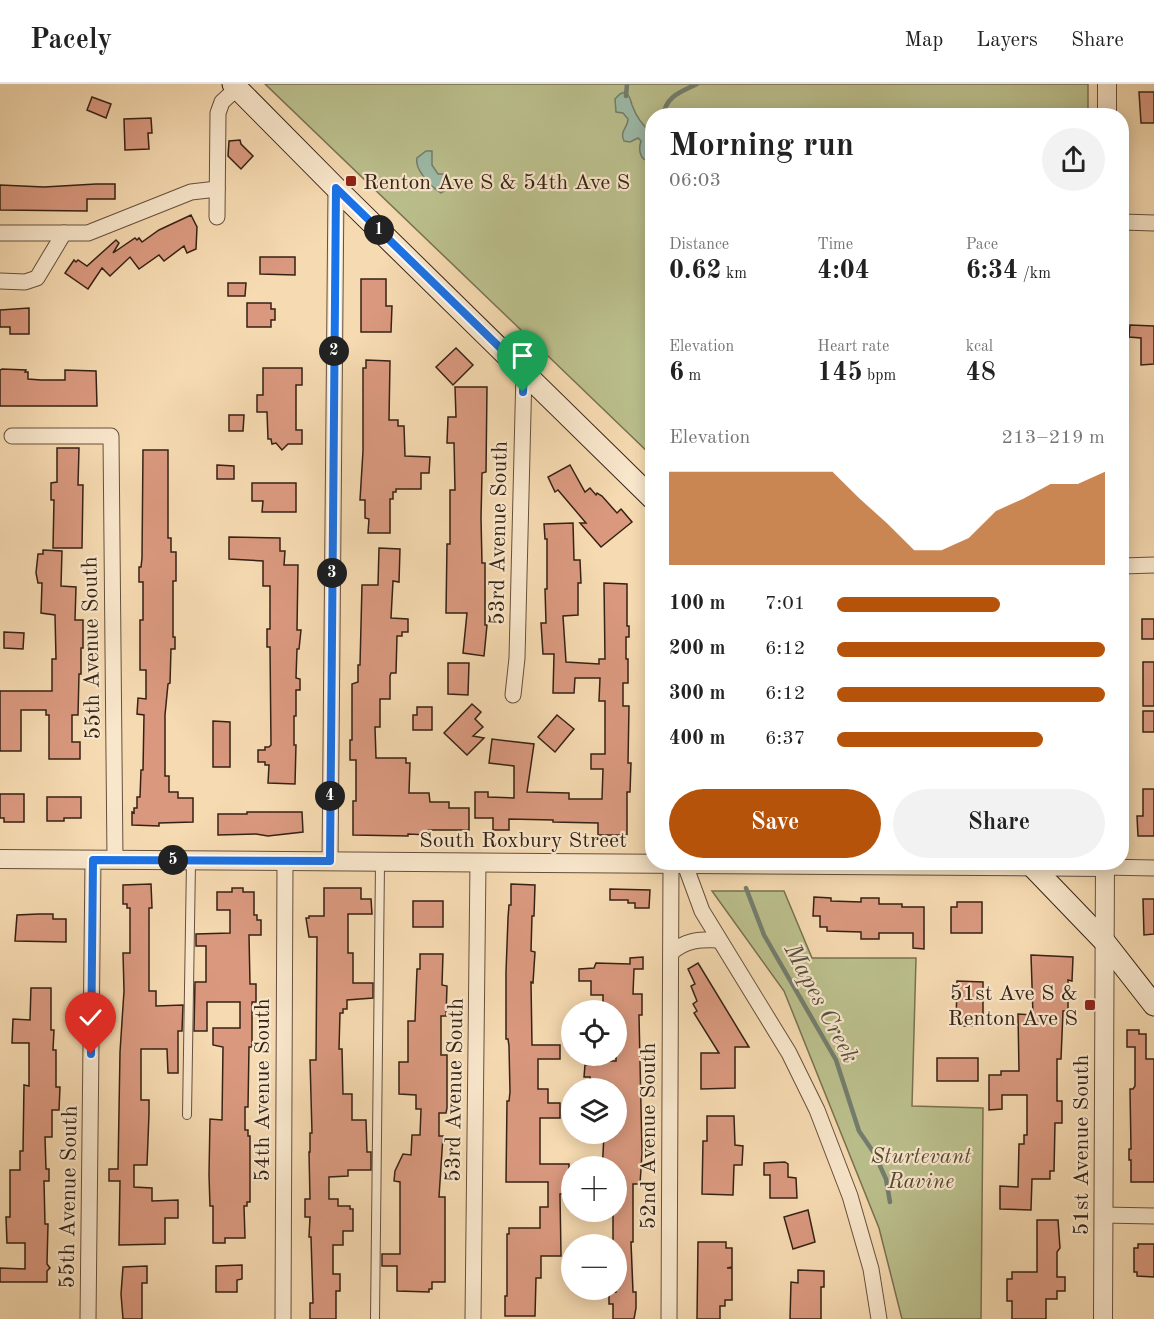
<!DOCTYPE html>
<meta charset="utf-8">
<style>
:root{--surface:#fff;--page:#f2f2f2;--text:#222;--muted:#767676;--line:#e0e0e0;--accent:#b45309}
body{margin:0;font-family:"Old Standard TT",serif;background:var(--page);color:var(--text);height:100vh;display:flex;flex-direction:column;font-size:22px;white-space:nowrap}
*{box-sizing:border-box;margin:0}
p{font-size:20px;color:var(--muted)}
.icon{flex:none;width:33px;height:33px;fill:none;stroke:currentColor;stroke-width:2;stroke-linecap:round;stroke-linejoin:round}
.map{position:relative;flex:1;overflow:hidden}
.side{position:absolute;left:645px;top:24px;width:484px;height:762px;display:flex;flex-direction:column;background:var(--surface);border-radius:24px;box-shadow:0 3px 15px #0003}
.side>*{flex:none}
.tools{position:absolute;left:561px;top:916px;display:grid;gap:12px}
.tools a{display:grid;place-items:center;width:66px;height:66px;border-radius:50%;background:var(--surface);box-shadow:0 3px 15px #0003;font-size:30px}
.pin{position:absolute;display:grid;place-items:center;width:51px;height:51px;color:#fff;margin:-62px -26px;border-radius:50% 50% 50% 0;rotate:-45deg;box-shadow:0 0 6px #0007}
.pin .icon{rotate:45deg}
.km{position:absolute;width:30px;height:30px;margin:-15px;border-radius:50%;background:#222;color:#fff;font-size:16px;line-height:30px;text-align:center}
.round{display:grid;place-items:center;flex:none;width:63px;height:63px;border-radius:32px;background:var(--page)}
.summary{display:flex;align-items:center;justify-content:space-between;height:102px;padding:0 24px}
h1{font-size:33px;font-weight:600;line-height:45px}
.figures{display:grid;grid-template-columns:repeat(3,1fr);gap:9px;height:102px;padding:6px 24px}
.figures div{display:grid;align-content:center}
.figures b{font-size:26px;font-weight:600}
.figures small{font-size:16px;font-weight:400}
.figures p{font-size:16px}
.chart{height:168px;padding:12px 24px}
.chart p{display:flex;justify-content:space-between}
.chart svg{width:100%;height:108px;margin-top:6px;fill:var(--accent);opacity:.7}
.button{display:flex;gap:12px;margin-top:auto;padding:12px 24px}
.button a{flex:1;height:69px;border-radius:36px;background:var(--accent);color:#fff;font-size:24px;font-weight:600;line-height:69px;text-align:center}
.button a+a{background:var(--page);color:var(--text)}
ul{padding:0 24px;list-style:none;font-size:20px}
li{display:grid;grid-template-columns:96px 72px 1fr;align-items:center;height:45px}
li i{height:15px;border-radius:8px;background:var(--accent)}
header{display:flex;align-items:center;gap:36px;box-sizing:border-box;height:84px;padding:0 30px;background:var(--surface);border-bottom:2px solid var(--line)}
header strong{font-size:28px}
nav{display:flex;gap:33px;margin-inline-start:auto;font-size:21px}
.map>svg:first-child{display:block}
.green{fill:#bbc08d;stroke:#787151;stroke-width:1.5}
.water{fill:#9dbba9;stroke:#747e6e;stroke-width:1.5}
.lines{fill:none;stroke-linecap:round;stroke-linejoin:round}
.stream{stroke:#747e6e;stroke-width:4.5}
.building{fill:#da997f;stroke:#362215;stroke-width:1.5}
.service-casing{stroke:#66503c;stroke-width:10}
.minor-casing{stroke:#66503c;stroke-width:17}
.tertiary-casing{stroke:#66503c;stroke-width:20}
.secondary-casing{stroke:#362215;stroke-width:23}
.service{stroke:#f9e7cc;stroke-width:8}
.minor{stroke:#f9e7cc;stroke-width:15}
.tertiary{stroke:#f9e7cc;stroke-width:18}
.secondary{stroke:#f9e7cc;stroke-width:21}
.route-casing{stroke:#fff;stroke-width:12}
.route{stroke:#1a73e8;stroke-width:8}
.poi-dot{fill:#8f2418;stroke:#f9e7cc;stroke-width:2}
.labels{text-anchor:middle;stroke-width:4.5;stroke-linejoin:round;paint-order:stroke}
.poi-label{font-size:22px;fill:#362215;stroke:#f9e7cc;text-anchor:start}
.street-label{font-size:22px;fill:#362215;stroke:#f9e7cc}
.park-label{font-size:22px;font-style:italic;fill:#574a33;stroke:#f9e7cc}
.water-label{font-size:24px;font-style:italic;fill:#555041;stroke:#f9e7cc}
</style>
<header>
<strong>Pacely</strong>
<nav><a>Map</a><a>Layers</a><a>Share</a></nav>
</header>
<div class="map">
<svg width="1154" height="1235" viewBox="0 0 1154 1235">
<rect width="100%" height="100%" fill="#f6dab1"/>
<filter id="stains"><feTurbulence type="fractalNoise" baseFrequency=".00333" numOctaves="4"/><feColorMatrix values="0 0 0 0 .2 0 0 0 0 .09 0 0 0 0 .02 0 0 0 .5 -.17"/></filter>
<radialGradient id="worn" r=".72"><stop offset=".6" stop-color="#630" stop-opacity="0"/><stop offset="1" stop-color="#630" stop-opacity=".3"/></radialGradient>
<g class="green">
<path d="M265,0H1088V31L652,32V372Z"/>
<path d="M712,807H784L812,874H916L912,1022L983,1024L981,1235H902L879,1144L784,907Z"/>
</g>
<g class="water">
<path d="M625,8C631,13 630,15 632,21C636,32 644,43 652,49V76C640,79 638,66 641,57L638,54L630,58L624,57C619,47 628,44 628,35L623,29L616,28L615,15L620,10Z"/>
<path d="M426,67H432V81L438,90H447L449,98L446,106L441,109C431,103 414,85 417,74Z"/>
</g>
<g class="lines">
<g class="stream">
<path d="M626,12L627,0"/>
<path d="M664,32C664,13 682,7 697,0"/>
<path d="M746,804L764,851L836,976L859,1047L874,1069L886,1095L890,1118"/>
</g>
</g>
<g class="building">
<path d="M1139,8H1154V39H1141Z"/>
<path d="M92,13L111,20L106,34L87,26Z"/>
<path d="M151,34L152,49H148L149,65L125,66L124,35Z"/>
<path d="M240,56L241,60L253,72L241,85L228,72L229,57Z"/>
<path d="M96,100H115V115H87V127L0,126V101L44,103Z"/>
<path d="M191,131L197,143L196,165L187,169L184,162L164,177L159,171L139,185L130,173L110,192L102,184L88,205L65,189L74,176L76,178L78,176L87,182L116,156L119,159L113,169L135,154L137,156L139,154L142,158L159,146Z"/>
<path d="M260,173H295V191L260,190Z"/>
<path d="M361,195H386V222H392L391,248H361Z"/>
<path d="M228,199H246L245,212H228Z"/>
<path d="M247,219H271V225H275V236H271V243H247Z"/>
<path d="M29,224V250H10V243H0V226Z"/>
<path d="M1130,241L1154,242V280L1141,281V254L1129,253Z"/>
<path d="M456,264L473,281L453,301L436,283Z"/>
<path d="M366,276L390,277L389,336H398V342H404L405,372L430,373L429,389H421V405H396V408H393V415H390V449H368L369,435L365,434V416H360L363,367V284H366Z"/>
<path d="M263,284H302V301H296V346H302V360H288L282,366L276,359L272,360L271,355H268L267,328H257V311H263Z"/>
<path d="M2,285L26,286L25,288H28V295L41,296H65V286L96,287L97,322H0V286Z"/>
<path d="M455,303H487L486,388L482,389L481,434L482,479H485V541H487L484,572L463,569L467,529H446L447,460H450V406H455L454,359H447L448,333H456Z"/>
<path d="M229,331H244L243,347H229Z"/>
<path d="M57,364H79L78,401H83L82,464H53L54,416H51V399L57,398Z"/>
<path d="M143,366H168V454H171V468H176V497H173V553H175V565H171L170,599L168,600L165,631V692H169V708H178V714H193V738L159,739V742L132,741V728L134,729V724H137V713H140L141,686H143L144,631L137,630L138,614L146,615V586H140V536H143V498H139V483H141L142,474Z"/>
<path d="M217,381L234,382V395H217Z"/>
<path d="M570,381L585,408L590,404L596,411L597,409L602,412L617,429L621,425L632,438L601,463L580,439H586L558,406L555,408L548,393Z"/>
<path d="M252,399H296V428H262L263,417H252Z"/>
<path d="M573,439L574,476H580L581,499H578V531L563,532L566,578L599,580V575H605L604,499L627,500V542H629V553H626V575H628V599H623V622H629L628,679H631L630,708H627V751H598V739L553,738V736L509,735V746H493V734H475V708H488V713L514,714V682L489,679L492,655L534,660L527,708L569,709V715H602L603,685H591V670H605V617H599L600,594H575L574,609H553L554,570H543L541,539H546L545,505H547V455H545L544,440Z"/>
<path d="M229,453L280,454V467H285L284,481H298L297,546H301L299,565H297L296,594L300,595V606H296V632H294V661H296L295,700L268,699L269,681H265V678H258V666H265V663H269L271,661L270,563H267V545H270V502H263V477L229,475Z"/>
<path d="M379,464L400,465L399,498L393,497L391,534L408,535V548H402V552H397L396,589H391L390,592V615H380V643H375L376,674H406V679H410L409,709H429L430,718H449V724H469V746H429V751L408,750V752L353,751V717H356V676H350V656H352V600L358,598V581H360L362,501H378Z"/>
<path d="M43,466L62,467L61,502L76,503L75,536H83V564H81V590H79L78,631H72V658H80V675H49V631H46V626H21V667H0V607H52V575H56L55,531L41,529L42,499H38L36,489L38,470H43Z"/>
<rect x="1142" y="535" width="12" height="20"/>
<path d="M4,548L24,549L23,565L4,564Z"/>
<rect x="1143" y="578" width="11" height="44"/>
<path d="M448,579H469L468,611L448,610Z"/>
<path d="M472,620L481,628L475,635L483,643L473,652L484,654L467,671L444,649Z"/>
<path d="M417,623H432V646H413V631H417Z"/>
<rect x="1143" y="627" width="11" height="21"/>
<path d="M557,631L574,645L555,668L538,653Z"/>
<path d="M213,637L230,638V683H213Z"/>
<path d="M1143,705H1154V752H1138L1137,732H1143Z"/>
<path d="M0,710H24V738H4V734H0Z"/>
<path d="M47,713H81V734H64V737H47Z"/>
<path d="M247,728H302L303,748L268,752L256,750L218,751V730H247Z"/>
<path d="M151,800L152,824H149V907H156V922L183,921L182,947H178V989H168L167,965H141V1016H149V1030L147,1081H134V1103L152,1104V1117L178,1116V1134H165V1160L119,1161L120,1097H109V1085H118L120,968L124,907L123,869H130V824H127V820H123V801Z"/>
<path d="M511,800L535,801L534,832H532L531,867L535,868L533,899L531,898L532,961H560V975H538V1005H548V1019H560V1034H540V1080H569V1110H560L561,1172H541V1194H536L535,1232H505V1212H507V1150H509V1144H540V1123H548V1098H506L507,1017H509L510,1008L509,962L508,955H506V888L508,834L509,821H511Z"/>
<path d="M232,804H243V808H254V831H257V836H261V851H249L250,900H256V918H252V963H249L248,1023H245V1046H248V1052H250V1118H247V1122H244L245,1154H225V1159H213V1122H210L209,1091L210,1035L222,1036L223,963L213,961V944H240V918H207V947H194L195,898H206V862H196V850L230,849V826H217V808H232Z"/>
<path d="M324,804H361V815H371L372,830H348V869H353V899H373V914L347,916V925H343V929H340L339,965H342L343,1010H352V1036H366L367,1068H371V1086H348V1092L329,1093V1115H338V1122H350V1125H353V1147H343V1161H333V1190H340V1207H336V1235H310V1219H313L311,1153H309L310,1133H305V1115H310L309,1068H310V1049H312L310,976H316L317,853H309L306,834H309V832H324Z"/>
<path d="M610,805L650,806L649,824H635V819H628V816H610Z"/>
<path d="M814,813L831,814V817L861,818V814H879V820H902V823H924V865L913,864V849H879V855H861V848L827,847V843H820V832H813Z"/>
<path d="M1143,815H1154V850L1144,851Z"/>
<rect x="413" y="817" width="30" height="26"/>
<path d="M957,818H982V849H951V823H957Z"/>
<path d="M38,830H53V835H66V858L15,857L17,831Z"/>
<path d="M420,870H443L442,901L447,902L446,932H441V971H447V1024L446,1029H439V1052H443L439,1113H445V1198H432V1205H429V1208L397,1207V1182H382V1170H400V1098L394,1097L395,1087L403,1070L411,1071L412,1051H420L421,1025H416V1011L399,1010V978H408V937H415L417,885H420Z"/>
<path d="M1031,871L1073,873L1072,897L1068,896V927H1063L1061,975H1057V1017H1062V1039H1055L1054,1087H1050V1095H1032L1031,1126L1000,1125V1102L1018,1103L1019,1060H1024V1051H1027V1011H1002V1025L989,1026V991H1001V987H1019L1018,930L1033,931Z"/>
<path d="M643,873V885H634L633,910H642V931H639L642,1069L640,1100H633V1158H631L633,1208H636V1224L634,1235H613V1220H609V1209L616,1208V1161H613V1128H616V1083H602L603,1070L604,1050H616V1005H606V999H590V993H584L585,981H598V977H616V927H603V911H591V897H579V885L594,884L596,879L630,880V874Z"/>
<path d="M698,879L749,963H735V1004L701,1005V969H719L694,929L697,927L693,920L697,917L691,902L695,900L688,885Z"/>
<path d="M957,897L983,898V942H956Z"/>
<path d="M31,904H51V946H54L53,966H56V1003H60L59,1026H52V1053H45L46,1085H49V1097H44L45,1140H48L47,1180L50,1184L47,1187V1198H0V1184L25,1185V1159H7L6,1133H10V1086H20V1067H23L24,1001L29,1002V959H12L13,935L30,936Z"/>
<path d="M1127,946H1139V950H1146V975H1154V1098H1131V1076H1129V1065H1131L1130,1005H1133L1135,1002V963H1127Z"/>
<rect x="937" y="974" width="41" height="23"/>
<path d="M707,1032H734L735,1061L743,1062L742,1081H734L733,1111L702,1110L703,1057H707Z"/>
<path d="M785,1078L788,1080V1093L796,1094L797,1114H770V1091H764V1079Z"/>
<path d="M808,1126L815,1158L793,1165L784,1133Z"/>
<path d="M1037,1136H1058L1060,1164L1057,1168V1193H1065V1207H1057V1215H1046V1235H1012V1217H1007V1195H1012V1188H1037Z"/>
<path d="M698,1158H726V1164H732V1183L727,1184H732V1216H725V1222H720V1235H697Z"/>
<path d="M1138,1160H1154V1193L1137,1192V1188H1134V1164H1138Z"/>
<path d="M242,1181V1195L237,1196V1208H216V1182Z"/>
<path d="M147,1182V1199H142V1235H123L121,1210L123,1183Z"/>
<path d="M798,1186L824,1187V1203H821V1235H790L791,1198L798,1199Z"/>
</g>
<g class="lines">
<defs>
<g id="service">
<path d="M187,1031L191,778"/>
<path d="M375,1235L380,779"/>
</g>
<g id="minor">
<path d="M217,133L218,29L222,18L237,4"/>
<path d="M1122,138L1154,139"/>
<path d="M0,149H88L191,108L217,105"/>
<path d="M0,197L25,198L37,194L64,149"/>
<path d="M12,352H111L115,776"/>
<path d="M1122,482L1154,481"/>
<path d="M513,611L517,574L524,287"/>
<path d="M330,777L336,104"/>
<path d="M684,778L702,827L789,969L817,1026L850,1112L871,1185L879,1235"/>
<path d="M1105,783L1154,784"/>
<path d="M671,869C685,856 700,855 719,856"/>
<path d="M1103,1131L1154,1132"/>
<path d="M88,1235L93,776"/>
<path d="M283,1235L285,777"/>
<path d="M473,1235L478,778"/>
<path d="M669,1235L671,780"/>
</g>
<g id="tertiary">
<path d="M1107,32V0"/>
<path d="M0,775L1105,783"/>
<path d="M1103,1235L1105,778"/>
</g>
<g id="secondary">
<path d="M233,0L336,104L652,414"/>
<path d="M1028,778L1104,857L1154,921"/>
</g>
</defs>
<use href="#service" class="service-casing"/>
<use href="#minor" class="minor-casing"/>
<use href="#tertiary" class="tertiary-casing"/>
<use href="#secondary" class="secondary-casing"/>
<use href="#service" class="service"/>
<use href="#minor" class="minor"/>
<use href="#tertiary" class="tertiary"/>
<use href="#secondary" class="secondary"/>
</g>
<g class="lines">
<defs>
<path id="route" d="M91,970L93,776L330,777L336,104L524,287L523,308"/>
</defs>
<use href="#route" class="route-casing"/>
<use href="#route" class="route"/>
</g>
<g class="poi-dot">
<rect x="345" y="91" width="12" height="12" rx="3"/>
<rect x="1084" y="915" width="12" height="12" rx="3"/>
</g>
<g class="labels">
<g class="poi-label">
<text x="363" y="105">Renton Ave S &amp; 54th Ave S</text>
<text x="1078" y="916" text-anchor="end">51st Ave S &amp;<tspan x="1078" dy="25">Renton Ave S</tspan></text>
</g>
<g class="street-label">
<text transform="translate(497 449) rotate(-89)" y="8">53rd Avenue South</text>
<text transform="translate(90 564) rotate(-91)" y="8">55th Avenue South</text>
<text x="523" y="763">South Roxbury Street</text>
<text transform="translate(261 1006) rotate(-90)" y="8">54th Avenue South</text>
<text transform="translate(453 1006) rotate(-89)" y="8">53rd Avenue South</text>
<text transform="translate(647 1052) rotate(-90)" y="8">52nd Avenue South</text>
<text transform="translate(1080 1061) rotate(-90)" y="8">51st Avenue South</text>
<text transform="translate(67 1113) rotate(-89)" y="8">55th Avenue South</text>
</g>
<g class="park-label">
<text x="921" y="1079">Sturtevant<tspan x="921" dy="25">Ravine</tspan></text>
</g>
<g class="water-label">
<text transform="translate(822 919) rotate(62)" y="8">Mapes Creek</text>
</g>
</g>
<rect width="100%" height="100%" filter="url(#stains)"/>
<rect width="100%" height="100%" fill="url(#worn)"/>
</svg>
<div class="tools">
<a><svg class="icon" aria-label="locate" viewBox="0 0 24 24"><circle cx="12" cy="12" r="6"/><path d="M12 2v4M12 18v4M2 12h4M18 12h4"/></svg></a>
<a><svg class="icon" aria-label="layers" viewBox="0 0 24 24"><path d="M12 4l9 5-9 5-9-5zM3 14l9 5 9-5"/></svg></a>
<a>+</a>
<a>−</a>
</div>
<div class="pin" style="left:523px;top:308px;background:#1e9e55"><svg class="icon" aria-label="arrive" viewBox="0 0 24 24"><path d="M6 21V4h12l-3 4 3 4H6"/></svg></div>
<div class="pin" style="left:91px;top:970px;background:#d93025"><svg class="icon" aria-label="check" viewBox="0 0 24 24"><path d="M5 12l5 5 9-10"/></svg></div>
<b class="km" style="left:379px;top:146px">1</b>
<b class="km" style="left:334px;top:267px">2</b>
<b class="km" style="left:332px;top:489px">3</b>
<b class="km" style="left:330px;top:712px">4</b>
<b class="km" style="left:173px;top:776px">5</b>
<section class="side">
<div class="summary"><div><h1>Morning run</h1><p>06:03</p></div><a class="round"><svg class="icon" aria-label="share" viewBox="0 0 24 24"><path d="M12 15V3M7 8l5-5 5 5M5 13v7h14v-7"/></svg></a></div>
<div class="figures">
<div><p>Distance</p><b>0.62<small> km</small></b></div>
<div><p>Time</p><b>4:04</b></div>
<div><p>Pace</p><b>6:34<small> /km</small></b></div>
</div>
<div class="figures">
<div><p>Elevation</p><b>6<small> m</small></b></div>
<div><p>Heart rate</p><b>145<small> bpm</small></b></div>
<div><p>kcal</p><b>48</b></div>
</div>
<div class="chart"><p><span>Elevation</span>213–219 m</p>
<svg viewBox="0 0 160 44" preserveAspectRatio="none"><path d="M0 44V6L10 6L20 6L30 6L40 6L50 6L60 6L70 17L80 27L90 38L100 38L110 33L120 22L130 17L140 11L150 11L160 6V44z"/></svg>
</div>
<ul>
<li><b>100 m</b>7:01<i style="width:61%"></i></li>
<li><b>200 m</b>6:12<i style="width:100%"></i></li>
<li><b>300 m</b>6:12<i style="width:100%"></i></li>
<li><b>400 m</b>6:37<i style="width:77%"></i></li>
</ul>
<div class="button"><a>Save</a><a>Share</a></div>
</section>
</div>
